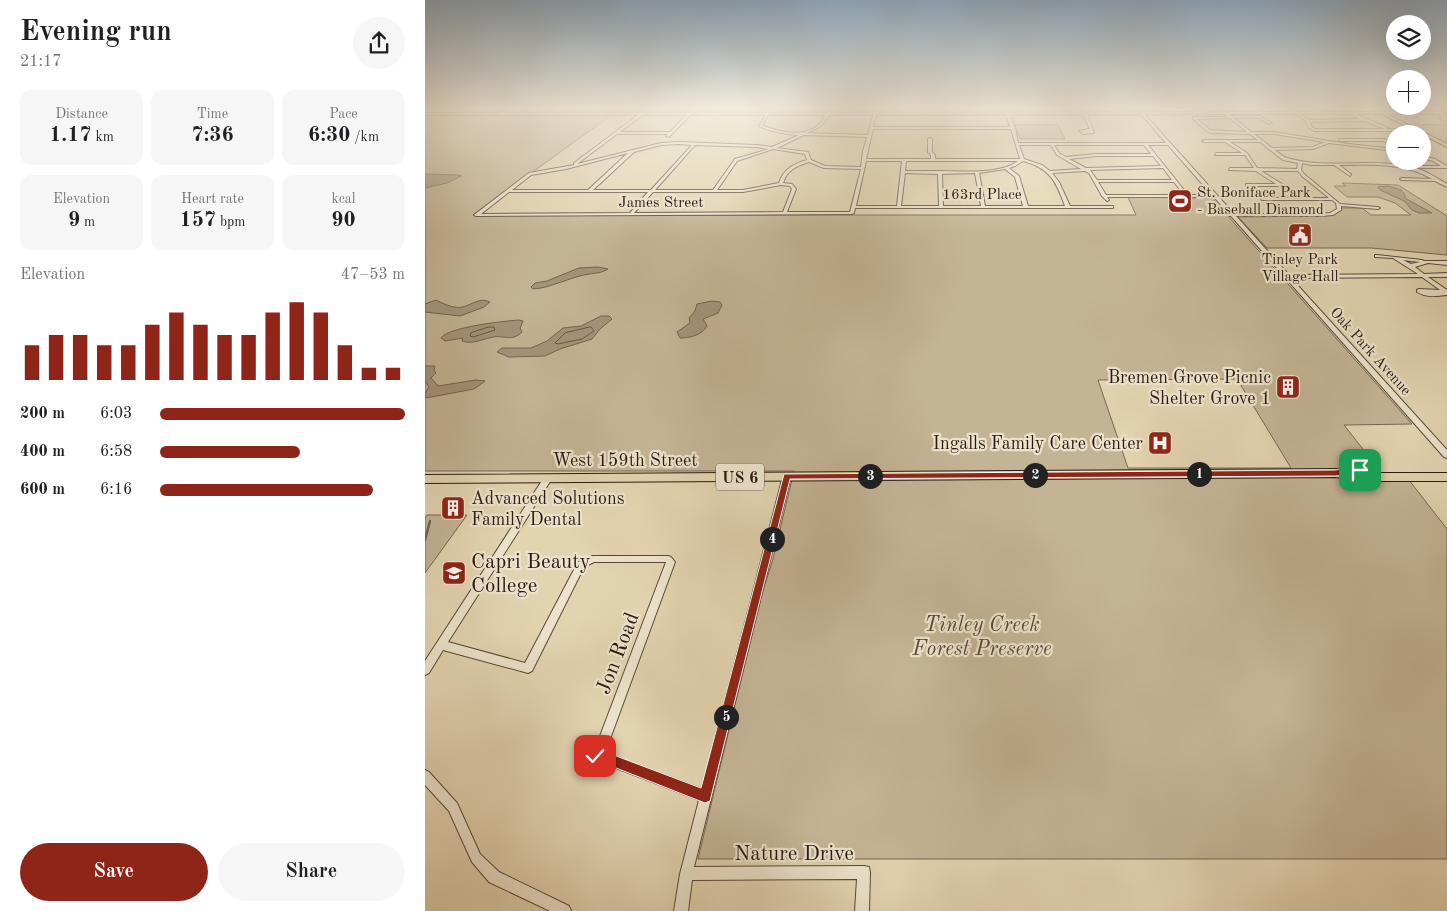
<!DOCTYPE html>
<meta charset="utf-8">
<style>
:root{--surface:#fff;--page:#f6f6f6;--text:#202124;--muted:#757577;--accent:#8f2418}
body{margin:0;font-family:"Old Standard TT",serif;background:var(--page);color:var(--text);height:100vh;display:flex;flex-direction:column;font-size:19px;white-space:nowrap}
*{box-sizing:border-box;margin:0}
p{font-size:16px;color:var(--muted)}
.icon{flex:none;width:28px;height:28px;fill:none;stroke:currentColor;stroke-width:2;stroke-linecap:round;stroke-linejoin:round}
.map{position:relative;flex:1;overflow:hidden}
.side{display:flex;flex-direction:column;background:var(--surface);width:425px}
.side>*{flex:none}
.tools{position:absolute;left:961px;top:15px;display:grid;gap:10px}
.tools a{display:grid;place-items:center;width:45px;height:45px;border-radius:50%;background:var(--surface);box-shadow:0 5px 20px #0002;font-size:25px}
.pin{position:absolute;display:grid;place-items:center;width:42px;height:42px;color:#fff;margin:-21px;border-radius:10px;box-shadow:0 2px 8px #0006}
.km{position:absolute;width:25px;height:25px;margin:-12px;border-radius:50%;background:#222;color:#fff;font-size:14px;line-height:25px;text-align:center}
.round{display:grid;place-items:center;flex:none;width:52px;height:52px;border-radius:26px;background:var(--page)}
.overview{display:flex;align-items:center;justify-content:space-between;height:85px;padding:0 20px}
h1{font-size:28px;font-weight:600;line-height:38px}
.figures{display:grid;grid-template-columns:repeat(3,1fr);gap:8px;height:85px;padding:5px 20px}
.figures div{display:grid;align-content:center;border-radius:12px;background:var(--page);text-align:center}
.figures b{font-size:21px;font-weight:600}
.figures small{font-size:14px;font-weight:400}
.figures p{font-size:14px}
.chart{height:140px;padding:10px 20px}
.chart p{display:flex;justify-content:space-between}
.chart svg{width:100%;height:90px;margin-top:5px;stroke:var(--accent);stroke-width:6}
.primary-button{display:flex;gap:10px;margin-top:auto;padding:10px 20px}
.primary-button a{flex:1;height:58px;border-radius:30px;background:var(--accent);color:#fff;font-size:20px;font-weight:600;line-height:58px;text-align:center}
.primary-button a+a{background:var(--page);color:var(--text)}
ul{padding:0 20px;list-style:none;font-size:16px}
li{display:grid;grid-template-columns:80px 60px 1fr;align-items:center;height:38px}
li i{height:12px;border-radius:6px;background:var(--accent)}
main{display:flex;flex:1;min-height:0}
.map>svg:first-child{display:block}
.green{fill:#c4b496;stroke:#786654;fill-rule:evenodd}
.water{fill:#a4947b;stroke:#746251}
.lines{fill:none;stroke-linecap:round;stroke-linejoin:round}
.shore{stroke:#685646;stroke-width:1}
.stream{stroke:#746251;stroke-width:2.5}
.minor-casing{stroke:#594739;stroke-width:2}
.major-casing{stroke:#2b1811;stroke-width:2}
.minor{fill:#ede3cc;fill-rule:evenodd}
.major{fill:#e3d4b1;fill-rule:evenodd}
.rail-casing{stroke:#2b1811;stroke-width:2}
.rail{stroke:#ede3cc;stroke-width:1;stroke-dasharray:2.5;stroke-linecap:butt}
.route{fill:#8f2418;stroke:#fff}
.labels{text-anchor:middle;stroke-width:4.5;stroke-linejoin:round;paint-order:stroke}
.far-poi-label{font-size:15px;fill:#2b1811;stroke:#ede3cc;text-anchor:start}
.far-street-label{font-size:15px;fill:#2b1811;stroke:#ede3cc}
.shield{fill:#ede3cc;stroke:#655549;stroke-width:1}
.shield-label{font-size:16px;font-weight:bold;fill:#2b1811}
.poi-label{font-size:18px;fill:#2b1811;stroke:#ede3cc;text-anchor:end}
.street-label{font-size:18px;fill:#2b1811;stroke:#ede3cc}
.near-poi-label{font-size:21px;fill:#2b1811;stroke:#ede3cc;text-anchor:start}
.near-park-label{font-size:21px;font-style:italic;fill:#594739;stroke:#ede3cc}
.near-street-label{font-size:21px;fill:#2b1811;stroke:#ede3cc}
</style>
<main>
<section class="side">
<div class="overview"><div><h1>Evening run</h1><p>21:17</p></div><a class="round"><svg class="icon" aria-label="share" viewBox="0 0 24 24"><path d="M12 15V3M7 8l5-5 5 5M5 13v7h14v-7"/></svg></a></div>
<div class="figures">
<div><p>Distance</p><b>1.17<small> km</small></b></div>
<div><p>Time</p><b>7:36</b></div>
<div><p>Pace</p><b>6:30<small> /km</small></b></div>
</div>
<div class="figures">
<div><p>Elevation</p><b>9<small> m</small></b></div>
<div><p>Heart rate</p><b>157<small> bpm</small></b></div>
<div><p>kcal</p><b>90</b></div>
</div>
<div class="chart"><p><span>Elevation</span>47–53 m</p>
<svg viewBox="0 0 160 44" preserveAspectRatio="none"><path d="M5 44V27M15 44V22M25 44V22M35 44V27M45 44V27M55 44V17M65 44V11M75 44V17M85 44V22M95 44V22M105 44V11M115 44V6M125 44V11M135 44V27M145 44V38M155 44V38"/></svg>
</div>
<ul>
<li><b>200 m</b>6:03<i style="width:100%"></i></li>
<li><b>400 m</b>6:58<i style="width:57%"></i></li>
<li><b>600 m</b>6:16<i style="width:87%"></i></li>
</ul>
<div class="primary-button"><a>Save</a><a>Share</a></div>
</section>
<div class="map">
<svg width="1022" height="911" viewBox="0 0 1022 911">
<rect width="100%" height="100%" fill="#e3d4b1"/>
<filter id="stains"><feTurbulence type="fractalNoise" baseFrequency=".004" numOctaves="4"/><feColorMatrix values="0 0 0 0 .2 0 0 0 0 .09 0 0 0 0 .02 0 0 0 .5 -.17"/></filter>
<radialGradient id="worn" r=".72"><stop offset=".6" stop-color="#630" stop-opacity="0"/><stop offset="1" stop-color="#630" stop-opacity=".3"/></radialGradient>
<g class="green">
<path d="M0,114H188L48,215H711L703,197L787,198L987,424L919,425L962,480H984L1022,529V859H273L336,597L348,559L369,471H0ZM812,379L866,468H703L673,380Z"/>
<path d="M981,124L1022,125V145Z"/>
<path d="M590,125H633L640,139H595Z"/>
<path d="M917,183L973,185L1022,216V255L946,248H842L813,217L896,216L909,214L916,210V208H937L946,215H986L970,203L953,197H922L909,186H921Z"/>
<path d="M2,515H42L0,573V518Z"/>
</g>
<g class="water">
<path d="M0,174L33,175L36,176L22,183L0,188Z"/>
<path d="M963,186L976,190L980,195V198L1007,213H994L987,210L979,201L955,190L953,187Z"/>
<path d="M173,267L183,269C177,273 171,273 164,274C145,277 126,288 108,289L106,287L110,283L122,281L154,268Z"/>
<path d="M11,300C19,304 29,309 38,307C48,304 55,297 65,302L59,307L35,316L0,312V304Z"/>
<path d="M287,301L295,302L297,305L293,313L278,319L282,326C277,335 265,338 255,338L252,332L265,323L264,318L270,311L272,304Z"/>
<path d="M176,316H184L187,319L175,329L167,339L135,349L120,356L84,357L72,352L77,348H106L122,341L138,328L156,326Z"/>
<path d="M94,320L98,321L95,328L97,332C87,342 79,335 68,337C57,339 47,345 37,341L38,338L20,341L16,338C23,327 80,321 94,320Z"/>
<path d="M0,366H10L9,370L11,373L6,378L13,386L51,380L60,381L49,389L1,398L0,394L4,387L0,381Z"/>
</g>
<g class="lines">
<g class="shore">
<path d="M64,327H69L70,330L48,337L45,336L46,333Z"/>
<path d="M166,327L169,331L157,339L133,344L130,343L140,333Z"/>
</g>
<path class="stream" d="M0,540L5,521"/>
<defs>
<g id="minor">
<path d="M3,107H10L0,110V108Z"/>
<path d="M50,107H54L44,114H42V112Z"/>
<path d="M85,107H89L77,115L74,114Z"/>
<path d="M154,107H181L155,109Z"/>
<path d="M278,107H281L278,114L276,113Z"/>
<path d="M360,107H363L360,114H358Z"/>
<path d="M388,107H391L388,114H386Z"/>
<path d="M450,107H453L448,127H585L580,112L582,111L584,112L590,128L593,143H741L710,107H713L809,214H896L905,213L912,209L911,203L907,200H837L836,199L838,198H864L855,186H821V184H851L831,171L804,170L805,168H829L820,155H790L791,153H817L800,142H779L777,141L779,140H833L825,134L788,133L783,132L768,119V117H803L797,112L798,110L807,116H834L847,123L844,124L833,118H809L826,132H849L923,144L970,149V151L904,143L888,149L850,150C854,153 858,157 862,158C899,169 939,159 977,165C995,167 1007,175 1022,184V187L1010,181L976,180L975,179L977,178L1007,179C979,162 946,165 914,165L926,174L925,176L909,165H886L877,163L876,170L879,174L915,204L953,207L955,208L953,209L916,206V210L908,215L896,216H811L864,275L993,274L968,258L950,257V255H952L997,260L999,261H1022V265L1003,263L990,267L999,274L1022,273V277H1003L1022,290V295C1011,296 1002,298 992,292V290L994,289L1015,290L997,277L866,278L1022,450V458L1019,457L806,216H804V214L789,197H682L684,200L682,201L677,196L664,173L660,171L627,173L634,182L645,206H688V208H430L429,213L427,214L51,216L49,215L104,173L149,165V163L217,112L220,113L195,132H245L265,111L268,112L244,137L241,136L243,134H192L152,164L236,143L254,142L331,145L347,147L374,135C360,134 346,132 334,126L343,111L345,112L337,125C353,132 376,137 391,127C397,123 399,116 403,111L405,112C400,125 394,128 382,133L443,135ZM805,118L822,132L785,130L772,119ZM448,129H586L595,159H510V155L507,152V139L505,138L503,139V152L506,155V159H441ZM829,134H849L900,142L888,147L847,148ZM379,135L442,137L438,151L436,167L400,166L386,160L383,152L352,148ZM805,142H835L858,160L873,163L872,169L832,168L822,153ZM254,144L267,145L226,190H168L209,152L236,145ZM270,145L331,147L344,149L310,159L288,190H230ZM594,145H626L632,155L656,169L625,171L617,165L599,159ZM629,145H719L726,154H671L641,157L634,153ZM723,145H743L787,195H763ZM348,149L380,154L382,160C369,164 358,169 354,183L318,190H292L312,161ZM203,153L163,190H87L106,175L141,169ZM671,156H728L736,166L661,168L644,159ZM441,161H477L472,206H431ZM481,161H593C574,175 538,171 515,171C504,171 492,171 480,171ZM598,161C625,168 631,181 640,206H603L594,176L584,168L590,166ZM384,162L399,168L436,169L425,212H362L371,189L367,184L358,183C362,170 371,166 384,162ZM738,168L747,180H672L665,170ZM580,169L590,177L598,206H560L554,173ZM836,171H873L877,176L904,198H868L857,184ZM480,173L513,174L514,206H476ZM550,173L556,206H518L517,174ZM673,182H749L759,195H681ZM356,185L365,186L367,189L358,212L209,213L228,192H318ZM84,192H223L205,213L56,214ZM978,260L995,262L986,264Z"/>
<path d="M508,107H511L508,113L506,112Z"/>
<path d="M646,107H649L650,114H648Z"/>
<path d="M768,107H771L777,113L774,114Z"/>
<path d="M827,107H830L836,112L833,113Z"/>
<path d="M901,107H904L906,109H889Z"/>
<path d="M869,110L884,120L935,119L922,113L923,111L963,128L960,129L939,121L885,122L886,126L890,129H981L983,130L981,131H889L883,127L881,121L868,112Z"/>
<path d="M661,112L663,113V117L669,133L658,134L654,131L665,129L659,117V113Z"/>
<path d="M957,112H1022V114H958Z"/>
<path d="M1022,116V118H1020L1022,119V121L1014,118Z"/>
<path d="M915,139H958L970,142V144L958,141H914Z"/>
<path d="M998,156L1010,159L1022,166V168H994L995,166H1016L1008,161L998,158Z"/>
<path d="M362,473L366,476L269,867L439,866L444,867L445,872L444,911H430L432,879L267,880L263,911H249L255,874L274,800L186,766L166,760L164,756L175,736L241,562H169L159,567L107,671L103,673L18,650L4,673L0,675V661L120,476H126L127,478L126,480L23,642L100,663L153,562L168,556H243L246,557L250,562L185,739L178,752L277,789L358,476Z"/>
<path d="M0,770L4,772L32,803L55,854L74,872L144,906L146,911H125L64,882L47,862L24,811L0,785Z"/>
</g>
<g id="major">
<path d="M952,109L1022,144V147L957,114L0,115V113L952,112L950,110Z"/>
<path d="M910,469L940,473H1022V481H940L910,477L0,483V475Z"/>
</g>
</defs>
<use href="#minor" class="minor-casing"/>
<use href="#major" class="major-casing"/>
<use href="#minor" class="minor"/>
<use href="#major" class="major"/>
<defs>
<path id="rail" d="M0,111L19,107"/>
</defs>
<use href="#rail" class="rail-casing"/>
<use href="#rail" class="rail"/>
</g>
<linearGradient id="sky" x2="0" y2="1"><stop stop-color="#8da7bc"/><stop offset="0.46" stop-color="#f2ecdc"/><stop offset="1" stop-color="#f2ecdc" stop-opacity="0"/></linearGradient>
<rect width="1022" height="235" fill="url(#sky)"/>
<path class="route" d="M935,467L939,470L938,472L910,476L365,479L285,801L280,803L186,766L166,760L164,756L166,752L170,750L186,754L276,788L359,474L910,470Z"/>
<defs>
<symbol id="stadium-square" viewBox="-11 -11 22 22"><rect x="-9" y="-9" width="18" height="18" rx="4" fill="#8f2418" stroke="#ede3cc"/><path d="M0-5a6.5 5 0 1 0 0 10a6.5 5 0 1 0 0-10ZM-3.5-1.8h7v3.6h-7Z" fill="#fff"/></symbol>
<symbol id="civic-square" viewBox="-11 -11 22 22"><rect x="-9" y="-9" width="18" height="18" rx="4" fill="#8f2418" stroke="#ede3cc"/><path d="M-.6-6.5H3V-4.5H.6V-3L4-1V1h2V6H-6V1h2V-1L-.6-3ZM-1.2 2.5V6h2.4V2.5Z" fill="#fff"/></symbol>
<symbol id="building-square" viewBox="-11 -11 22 22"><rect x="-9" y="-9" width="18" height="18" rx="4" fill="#8f2418" stroke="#ede3cc"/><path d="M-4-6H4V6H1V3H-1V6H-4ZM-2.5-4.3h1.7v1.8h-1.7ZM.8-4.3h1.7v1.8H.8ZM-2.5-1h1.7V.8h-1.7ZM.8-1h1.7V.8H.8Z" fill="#fff"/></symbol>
<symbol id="hospital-square" viewBox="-11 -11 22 22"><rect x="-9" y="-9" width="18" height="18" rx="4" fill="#8f2418" stroke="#ede3cc"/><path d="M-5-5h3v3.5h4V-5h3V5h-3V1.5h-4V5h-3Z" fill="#fff"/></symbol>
<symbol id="university-square" viewBox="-11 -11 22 22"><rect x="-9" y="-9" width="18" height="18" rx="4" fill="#8f2418" stroke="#ede3cc"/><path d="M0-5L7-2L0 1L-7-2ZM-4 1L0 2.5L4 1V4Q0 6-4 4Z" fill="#fff"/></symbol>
</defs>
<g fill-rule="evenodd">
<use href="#stadium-square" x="741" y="187" width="28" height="28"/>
<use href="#civic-square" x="861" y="221" width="28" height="28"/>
<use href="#building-square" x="849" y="373" width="28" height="28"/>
<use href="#hospital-square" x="721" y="429" width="28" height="28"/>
<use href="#building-square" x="14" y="494" width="28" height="28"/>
<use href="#university-square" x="15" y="559" width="28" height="28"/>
</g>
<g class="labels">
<g class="far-poi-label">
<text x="772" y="197">St. Boniface Park<tspan x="772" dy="17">- Baseball Diamond</tspan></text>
<text x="875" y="264" text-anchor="middle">Tinley Park<tspan x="875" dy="17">Village Hall</tspan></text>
</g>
<g class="far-street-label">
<text x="557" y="199">163rd Place</text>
<text x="236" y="207">James Street</text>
<text transform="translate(946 351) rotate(48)" y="5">Oak Park Avenue</text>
</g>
<rect class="shield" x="291" y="463.5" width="48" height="27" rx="4"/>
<g class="shield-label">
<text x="315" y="483">US 6</text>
</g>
<g class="poi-label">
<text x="846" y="383">Bremen Grove Picnic<tspan x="846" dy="21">Shelter Grove 1</tspan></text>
<text x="718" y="449">Ingalls Family Care Center</text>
<text x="46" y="504" text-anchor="start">Advanced Solutions<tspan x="46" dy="21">Family Dental</tspan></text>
</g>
<g class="street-label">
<text x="200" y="466">West 159th Street</text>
</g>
<g class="near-poi-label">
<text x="46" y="568">Capri Beauty<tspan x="46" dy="24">College</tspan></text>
</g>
<g class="near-park-label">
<text x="557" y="631">Tinley Creek<tspan x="557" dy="24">Forest Preserve</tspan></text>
</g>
<g class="near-street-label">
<text transform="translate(192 653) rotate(-69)" y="7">Jon Road</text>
<text x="369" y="860">Nature Drive</text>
</g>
</g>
<rect width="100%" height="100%" filter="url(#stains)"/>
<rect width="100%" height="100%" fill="url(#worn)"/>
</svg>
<div class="tools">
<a><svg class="icon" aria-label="layers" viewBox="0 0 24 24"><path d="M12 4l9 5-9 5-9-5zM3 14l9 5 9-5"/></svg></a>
<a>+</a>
<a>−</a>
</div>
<div class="pin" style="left:935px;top:470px;background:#1e9e55"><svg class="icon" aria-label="arrive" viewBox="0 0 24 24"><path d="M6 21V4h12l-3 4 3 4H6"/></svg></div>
<div class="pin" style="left:170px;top:756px;background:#d93025"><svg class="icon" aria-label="check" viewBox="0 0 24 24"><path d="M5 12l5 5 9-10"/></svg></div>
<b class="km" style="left:774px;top:474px">1</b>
<b class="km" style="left:610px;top:475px">2</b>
<b class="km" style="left:445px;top:476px">3</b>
<b class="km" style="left:347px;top:539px">4</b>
<b class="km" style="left:301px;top:717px">5</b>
</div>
</main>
